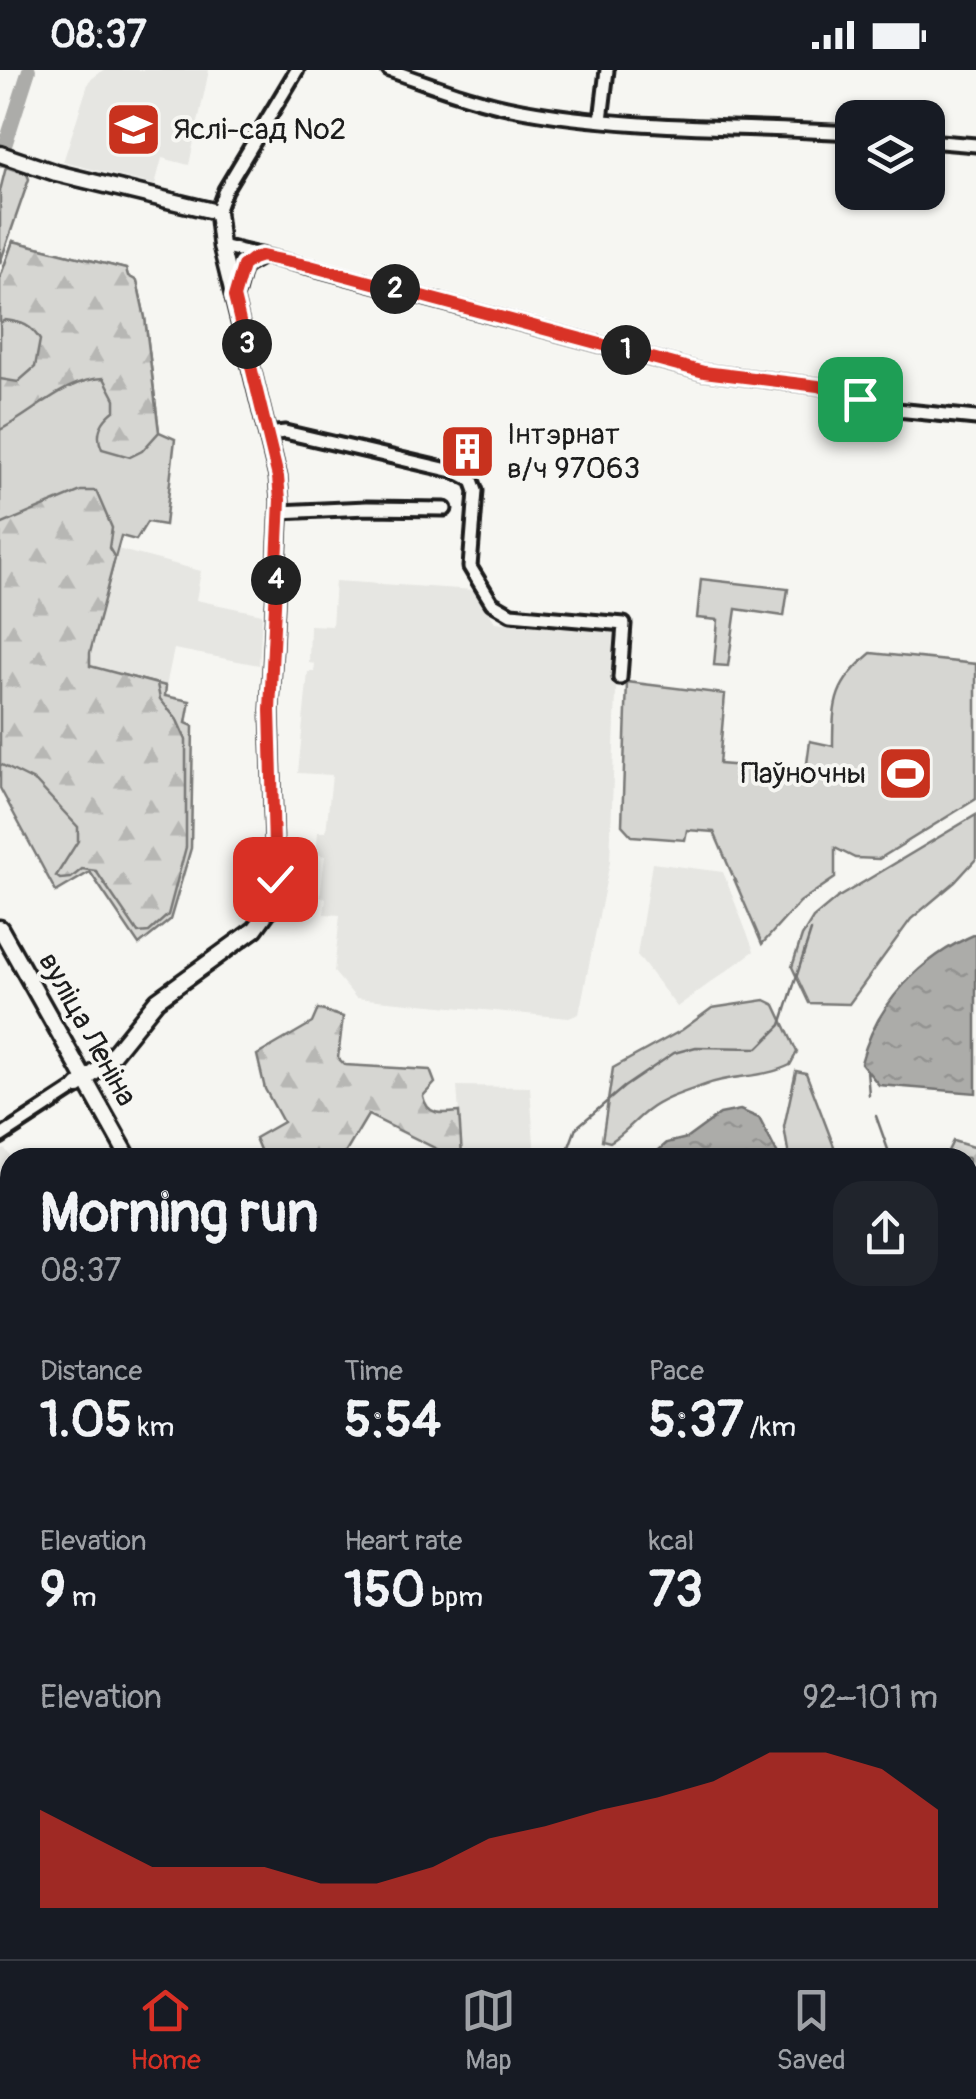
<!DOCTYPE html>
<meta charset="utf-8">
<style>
:root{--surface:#171b24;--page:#20242c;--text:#f1f3f6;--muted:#9ea1a6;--line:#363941;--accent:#d93025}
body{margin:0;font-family:Pangolin,sans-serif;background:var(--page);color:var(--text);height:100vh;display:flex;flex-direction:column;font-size:38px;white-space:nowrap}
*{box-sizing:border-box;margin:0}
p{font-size:32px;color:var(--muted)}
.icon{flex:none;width:55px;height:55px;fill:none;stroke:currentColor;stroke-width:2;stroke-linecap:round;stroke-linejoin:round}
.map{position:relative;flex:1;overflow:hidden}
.panel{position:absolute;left:0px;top:1078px;width:978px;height:812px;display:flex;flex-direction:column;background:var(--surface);border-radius:30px 30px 0 0;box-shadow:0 2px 8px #0004}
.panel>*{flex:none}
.controls{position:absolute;left:835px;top:30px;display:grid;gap:20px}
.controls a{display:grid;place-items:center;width:110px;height:110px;border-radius:20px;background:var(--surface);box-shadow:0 2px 8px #0004;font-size:50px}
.pin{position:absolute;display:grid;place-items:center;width:85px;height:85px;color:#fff;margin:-42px;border-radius:20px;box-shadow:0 5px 15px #0006}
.km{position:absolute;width:50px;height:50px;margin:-25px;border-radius:50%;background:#222;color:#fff;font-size:28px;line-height:50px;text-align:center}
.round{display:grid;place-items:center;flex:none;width:105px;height:105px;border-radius:30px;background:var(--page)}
.overview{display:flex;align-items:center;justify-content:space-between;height:170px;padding:0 40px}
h1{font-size:55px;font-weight:700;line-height:75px}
.metrics{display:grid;grid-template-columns:repeat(3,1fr);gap:15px;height:170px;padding:10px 40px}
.metrics div{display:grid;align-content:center}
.metrics b{font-size:50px;font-weight:700}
.metrics small{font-size:28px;font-weight:400}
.metrics p{font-size:28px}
.chart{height:280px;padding:20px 40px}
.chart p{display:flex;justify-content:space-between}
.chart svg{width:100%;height:180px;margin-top:10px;fill:var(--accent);opacity:.7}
.status{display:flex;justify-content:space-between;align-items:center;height:70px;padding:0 50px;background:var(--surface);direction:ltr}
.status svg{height:28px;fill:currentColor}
.tab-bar{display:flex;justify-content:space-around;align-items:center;height:140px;border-top:2px solid var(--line);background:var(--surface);font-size:28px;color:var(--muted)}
.tab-bar a{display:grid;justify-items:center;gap:5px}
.tab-bar .on{color:var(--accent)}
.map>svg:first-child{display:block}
.built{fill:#e6e6e2}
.green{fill:#d6d6d2;stroke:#797977;stroke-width:2.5}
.forest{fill:url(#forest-firs);stroke:#797977;stroke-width:2.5}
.wetland{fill:url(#wetland-marsh);stroke:#797977;stroke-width:2.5}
.water{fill:url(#water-ripples);stroke:#727271;stroke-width:2.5}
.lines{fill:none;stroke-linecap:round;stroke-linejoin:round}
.stream{stroke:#727271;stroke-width:2.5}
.river{stroke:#acaca9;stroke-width:14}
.minor-casing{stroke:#1c1c1c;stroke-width:19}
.major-casing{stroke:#1c1c1c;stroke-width:21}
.minor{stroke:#f6f6f2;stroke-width:11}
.major{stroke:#f6f6f2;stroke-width:14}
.route-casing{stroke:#fff;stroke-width:20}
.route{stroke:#d93025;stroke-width:12}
.labels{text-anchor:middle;stroke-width:8;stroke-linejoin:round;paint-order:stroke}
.poi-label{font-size:30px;fill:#1c1c1c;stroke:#f6f6f2;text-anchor:start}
.street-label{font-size:30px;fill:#1c1c1c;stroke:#f6f6f2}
</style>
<div class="status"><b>08:37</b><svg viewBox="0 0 49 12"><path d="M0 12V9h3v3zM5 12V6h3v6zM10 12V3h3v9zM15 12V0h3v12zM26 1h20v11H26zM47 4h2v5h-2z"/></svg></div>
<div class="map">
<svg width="976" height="1889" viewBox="0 0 976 1889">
<defs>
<pattern id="forest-firs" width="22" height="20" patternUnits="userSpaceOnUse" patternTransform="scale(2.5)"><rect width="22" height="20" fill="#d6d6d2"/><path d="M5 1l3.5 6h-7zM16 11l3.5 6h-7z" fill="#b7b7b4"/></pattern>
<pattern id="wetland-marsh" width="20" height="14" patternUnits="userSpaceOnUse" patternTransform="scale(2.5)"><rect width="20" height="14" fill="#d6d6d2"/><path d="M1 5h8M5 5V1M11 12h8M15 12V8" fill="none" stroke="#b7b7b4"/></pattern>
<pattern id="water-ripples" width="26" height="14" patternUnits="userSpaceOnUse" patternTransform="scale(2.5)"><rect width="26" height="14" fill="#acaca9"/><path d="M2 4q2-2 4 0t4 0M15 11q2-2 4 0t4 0" fill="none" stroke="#939391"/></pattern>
</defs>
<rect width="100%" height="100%" fill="#f6f6f2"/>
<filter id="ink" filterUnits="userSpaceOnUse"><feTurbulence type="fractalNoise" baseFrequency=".01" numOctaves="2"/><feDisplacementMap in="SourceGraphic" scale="20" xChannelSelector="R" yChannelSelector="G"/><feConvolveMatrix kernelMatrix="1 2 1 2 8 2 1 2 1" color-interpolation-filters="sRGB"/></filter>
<g filter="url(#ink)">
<g class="built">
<path d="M103,0H209L189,95L162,88L155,115L63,92L89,11Z"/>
<path d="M117,479L201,501L196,530L262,544L259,595L174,579L166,616L90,596L89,583Z"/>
<path d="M335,511L475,520L495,552L616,562L618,567L610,792L579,944L569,948L356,928L334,902L340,845L324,844L326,828L320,827L325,786L316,784L318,762H326L332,705L298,703L308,602H314L315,594L309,593L310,555L332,556Z"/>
<path d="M652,793L723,802L754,881L677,937L637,885Z"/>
<path d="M457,1016L530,1017L535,1087H462Z"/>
<path d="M5,1079L11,1087L10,1254L0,1260V1082Z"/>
</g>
<g class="green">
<path d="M6,97L27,104L29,109L0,193V121Z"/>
<path d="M13,171L126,199L128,206L137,211L145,248L159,362L175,369L165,455L147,452L136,470L121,466L89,583L90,597L166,616L165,626L190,631L186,653L193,656L191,778L170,850L139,875L90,802L56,822L0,718V208Z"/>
<path d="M701,509L788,519L784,546L736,539L728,596L714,595L718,550L697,548Z"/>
<path d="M871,583L976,594V729L879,789L855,788L835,778V808L800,832L762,874L714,762L687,760L685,770L632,766L622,755L627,612L725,624L719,694L806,701L810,671L833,676C833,631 835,613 871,583Z"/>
<path d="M976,745V789L955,812L911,849L849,934L809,933L792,897L802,866L813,848L837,828Z"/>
<path d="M765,930L775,935L797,982L790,995C762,1009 733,1004 705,1015C685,1022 664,1028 647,1041C634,1051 624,1064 610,1072L602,1070L613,998L682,960L712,938Z"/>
<path d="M796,1001L806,1003L838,1087H789L784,1057Z"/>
<path d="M0,1531L10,1535V1667L0,1671Z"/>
<path d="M321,1880H484L483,1889H357Z"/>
</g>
<g class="forest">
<path d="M13,171L126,199L128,206L137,211L145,248L159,362L142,381L130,387L102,379C94,362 102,350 115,340V329L104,308C65,309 34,343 0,360V309L18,312L35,297L40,270C31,255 22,252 5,250L0,253V208Z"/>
<path d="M81,421H96L112,458L109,478L115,488L90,583V596L157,614L160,629L177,650L186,670V777L168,845L149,862L138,863L96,801L82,799L71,808L60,809L56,806L78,771V757L36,712L0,694V455Z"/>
<path d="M318,939L343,947L338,988L345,995L430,1000L435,1013L423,1026C427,1046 442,1044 459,1042L462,1086L484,1087H453L368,1045L343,1087H263L255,1068L283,1052L265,1019L257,985L312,953Z"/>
<path d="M953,1071L976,1078V1182L968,1179V1088L945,1087Z"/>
</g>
<g class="wetland">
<path d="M976,1359V1889H587L582,1880H968V1363Z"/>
<path d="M10,1697V1880H321L357,1889H0V1701Z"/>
</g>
<g class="water">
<path d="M976,864V1023L879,1015L861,993C876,934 921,887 976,864Z"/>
<path d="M740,1040L759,1048L779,1087H651L667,1073L687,1068L720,1044Z"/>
</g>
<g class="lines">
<g class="stream">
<path d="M867,1000L869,1025"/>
<path d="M876,1046L891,1088"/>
<path d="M569,1077L576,1058L624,1017L674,983L696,977L758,978L781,955L811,861"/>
<path d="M0,1798L10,1802"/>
<path d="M968,1869L976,1866"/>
<path d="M162,1880L178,1889"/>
</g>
<g class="river">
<path d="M0,91L29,0"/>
<path d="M968,1209L976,1205"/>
<path d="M0,1687L10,1683"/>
</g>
<defs>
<g id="minor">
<path d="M389,0C433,15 476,32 522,40C630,60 743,56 852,63"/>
<path d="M601,50L607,0"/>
<path d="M928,71L976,75"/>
<path d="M217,142L225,120L297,0"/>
<path d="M221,176L310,197L703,302L818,316L897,340L976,348"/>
<path d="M268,364L285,362L457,402L472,410L476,421L470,497L492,533L511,544L624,554L620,608"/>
<path d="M279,442L367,438L445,439"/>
<path d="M0,1067L78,1016"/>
</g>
<g id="major">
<path d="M0,84L56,103L217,142L221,176L278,407L280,431L270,640L275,809L271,837L255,859L157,930L106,993L78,1016"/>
<path d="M236,222L243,196L261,186"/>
<path d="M0,858L129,1088"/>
<path d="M566,1880L571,1889"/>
</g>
</defs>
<use href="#minor" class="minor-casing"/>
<use href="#major" class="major-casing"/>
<use href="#minor" class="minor"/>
<use href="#major" class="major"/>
</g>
</g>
<g class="lines" filter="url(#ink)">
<defs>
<path id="route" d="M275,809L270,640L280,430L278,407L234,227L243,196L252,189L261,186L310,196L704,302L818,316L860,329"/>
</defs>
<use href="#route" class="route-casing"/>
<use href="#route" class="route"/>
</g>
<defs>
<symbol id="school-square" viewBox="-11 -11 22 22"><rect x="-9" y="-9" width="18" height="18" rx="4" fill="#c8321e" stroke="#f6f6f2"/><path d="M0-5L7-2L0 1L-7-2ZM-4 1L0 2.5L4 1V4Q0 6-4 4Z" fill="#fff"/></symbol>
<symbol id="building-square" viewBox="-11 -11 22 22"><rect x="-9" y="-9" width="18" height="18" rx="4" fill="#c8321e" stroke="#f6f6f2"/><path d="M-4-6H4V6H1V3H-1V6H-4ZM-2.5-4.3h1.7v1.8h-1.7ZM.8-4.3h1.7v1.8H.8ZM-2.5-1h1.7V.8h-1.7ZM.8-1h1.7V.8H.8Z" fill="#fff"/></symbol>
<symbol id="stadium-square" viewBox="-11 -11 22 22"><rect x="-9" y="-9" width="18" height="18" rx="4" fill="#c8321e" stroke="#f6f6f2"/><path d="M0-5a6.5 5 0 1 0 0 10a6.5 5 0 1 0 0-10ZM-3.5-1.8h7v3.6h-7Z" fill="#fff"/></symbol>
</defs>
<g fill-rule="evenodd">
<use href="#school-square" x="102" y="28" width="63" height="63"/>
<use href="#building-square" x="436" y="350" width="63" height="63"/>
<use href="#stadium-square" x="874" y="672" width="63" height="63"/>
</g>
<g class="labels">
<g class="poi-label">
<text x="173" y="69">Яслі-сад №2</text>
<text x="507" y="374">Інтэрнат<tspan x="507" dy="34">в/ч 97063</tspan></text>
<text x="866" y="713" text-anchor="end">Паўночны</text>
</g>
<g class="street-label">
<text transform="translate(88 959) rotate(61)" y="10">вуліца Леніна</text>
</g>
</g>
</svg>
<div class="controls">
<a><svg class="icon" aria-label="layers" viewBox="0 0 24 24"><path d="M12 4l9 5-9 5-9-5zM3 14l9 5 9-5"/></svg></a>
</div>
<div class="pin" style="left:860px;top:329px;background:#1e9e55"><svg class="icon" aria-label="arrive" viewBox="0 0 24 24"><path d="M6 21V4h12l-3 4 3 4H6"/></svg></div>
<div class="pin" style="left:275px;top:809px;background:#d93025"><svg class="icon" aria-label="check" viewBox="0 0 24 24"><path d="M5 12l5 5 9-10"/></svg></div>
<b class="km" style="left:626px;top:280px">1</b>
<b class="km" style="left:395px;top:219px">2</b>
<b class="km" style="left:247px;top:274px">3</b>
<b class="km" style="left:276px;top:510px">4</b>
<section class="panel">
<div class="overview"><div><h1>Morning run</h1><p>08:37</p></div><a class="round"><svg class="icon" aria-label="share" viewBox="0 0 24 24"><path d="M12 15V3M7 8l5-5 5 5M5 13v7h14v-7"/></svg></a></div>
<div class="metrics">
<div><p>Distance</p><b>1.05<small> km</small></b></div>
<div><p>Time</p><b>5:54</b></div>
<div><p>Pace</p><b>5:37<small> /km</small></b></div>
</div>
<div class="metrics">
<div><p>Elevation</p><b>9<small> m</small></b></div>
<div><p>Heart rate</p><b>150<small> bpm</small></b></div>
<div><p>kcal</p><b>73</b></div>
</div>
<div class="chart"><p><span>Elevation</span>92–101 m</p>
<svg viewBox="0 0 160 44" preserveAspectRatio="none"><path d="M0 44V20L10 27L20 34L30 34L40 34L50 38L60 38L70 34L80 27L90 24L100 20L110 17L120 13L130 6L140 6L150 10L160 20V44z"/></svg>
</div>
</section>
</div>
<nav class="tab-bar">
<a class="on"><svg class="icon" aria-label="home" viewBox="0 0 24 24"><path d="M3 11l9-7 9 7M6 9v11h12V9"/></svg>Home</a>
<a><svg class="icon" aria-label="map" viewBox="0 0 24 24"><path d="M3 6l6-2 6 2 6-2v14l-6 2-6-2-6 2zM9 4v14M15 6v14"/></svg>Map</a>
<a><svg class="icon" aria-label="saved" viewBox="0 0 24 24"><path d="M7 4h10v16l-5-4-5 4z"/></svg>Saved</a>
</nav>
